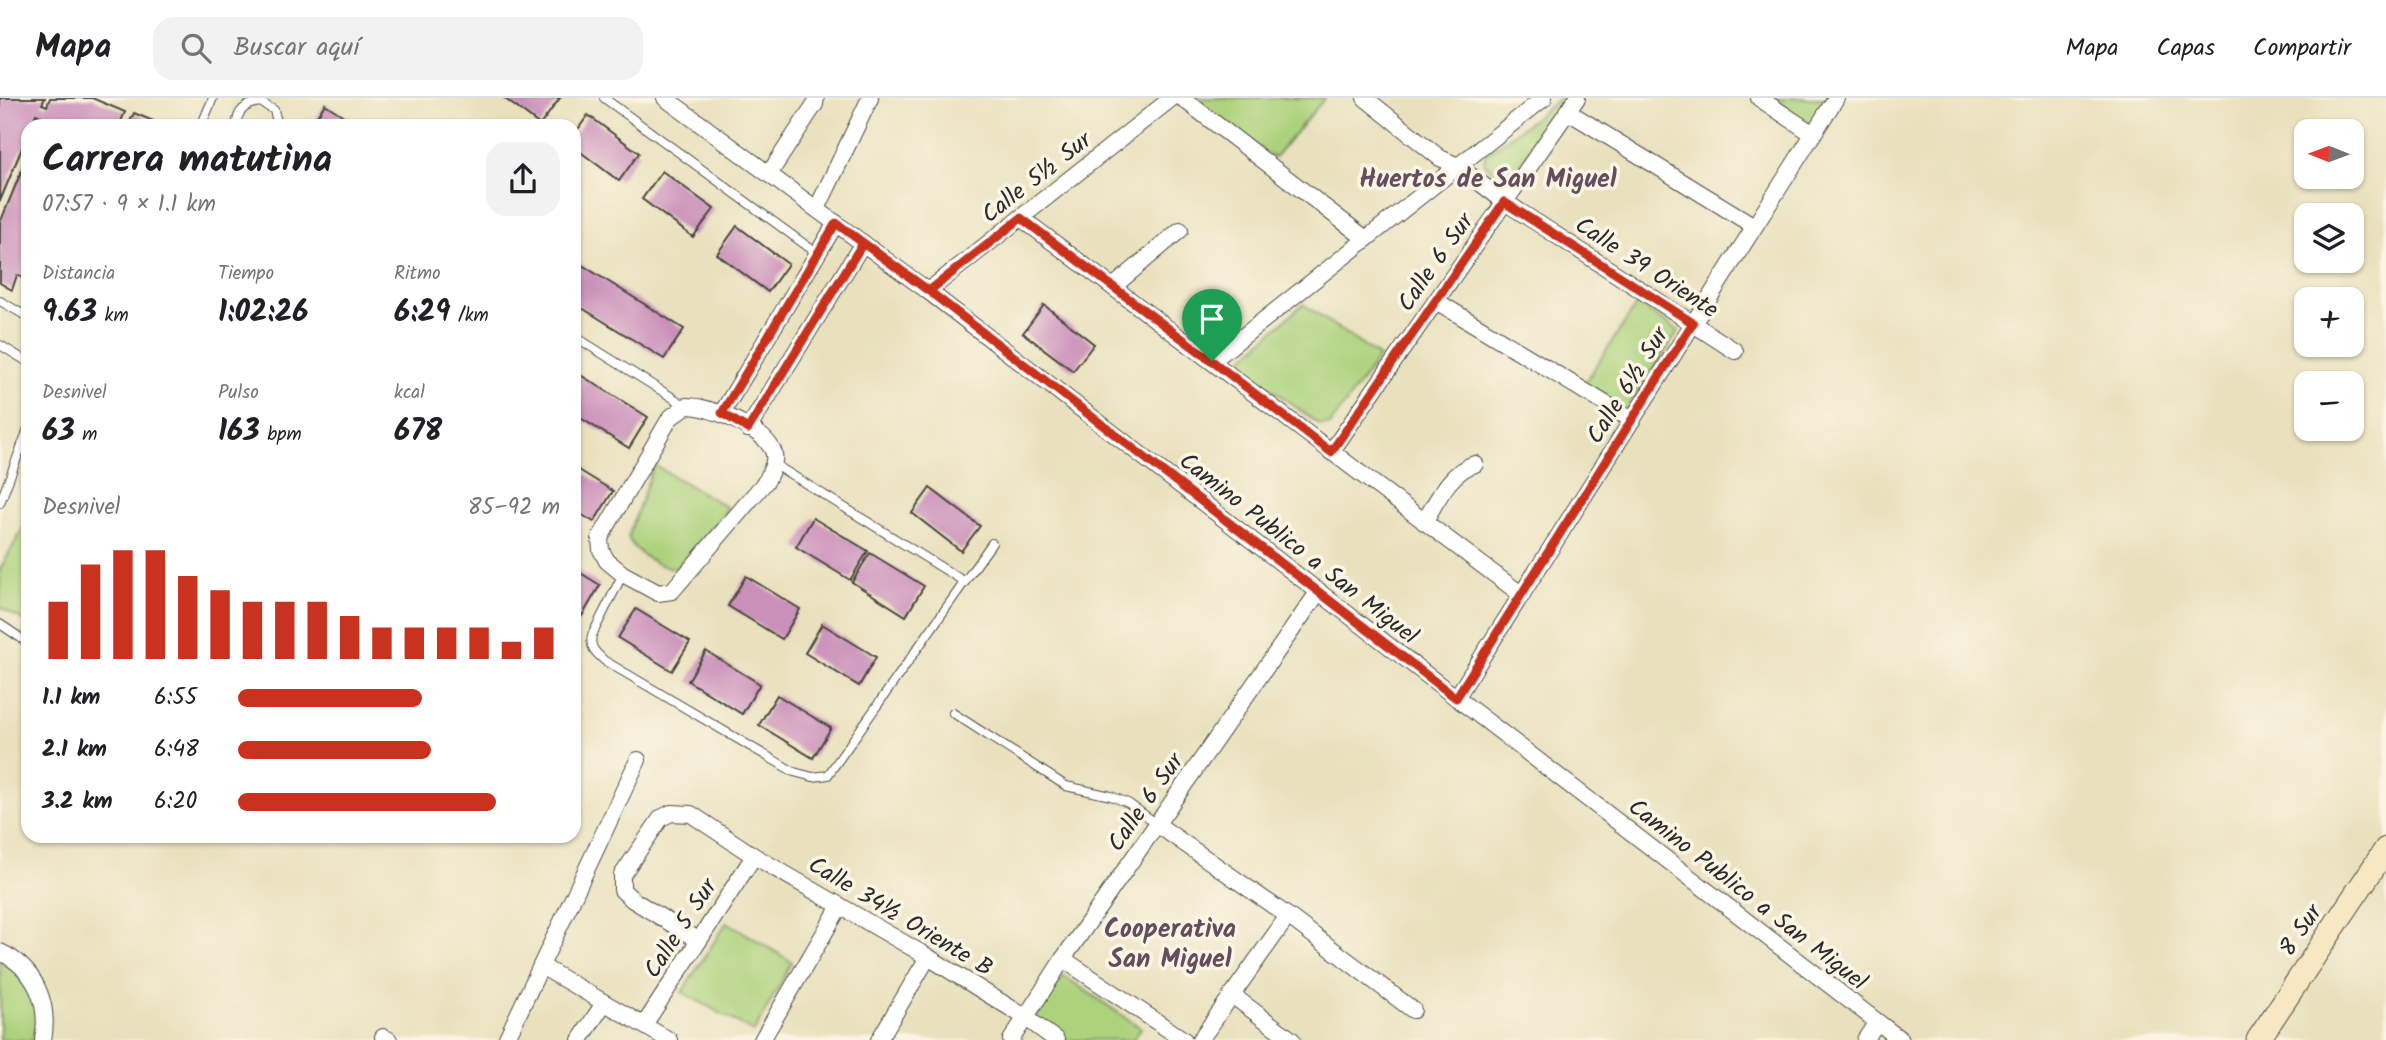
<!DOCTYPE html>
<html lang="es">
<meta charset="utf-8">
<style>
:root{--surface:#fff;--page:#f2f2f2;--text:#202124;--muted:#757577;--line:#e0e0e0;--accent:#c8321e}
body{margin:0;font-family:Kalam,sans-serif;background:var(--page);color:var(--text);height:100vh;display:flex;flex-direction:column;font-size:26px;white-space:nowrap}
*{box-sizing:border-box;margin:0}
p{font-size:23px;color:var(--muted)}
.icon{flex:none;width:38px;height:38px;fill:none;stroke:currentColor;stroke-width:2;stroke-linecap:round;stroke-linejoin:round}
.map{position:relative;flex:1;overflow:hidden}
.side{position:absolute;left:21px;top:21px;width:560px;height:724px;display:flex;flex-direction:column;background:var(--surface);border-radius:21px;box-shadow:0 2px 5px #0004}
.side>*{flex:none}
.needle{width:46px;rotate:271deg}
.fabs{position:absolute;left:2294px;top:21px;display:grid;gap:14px}
.fabs a{display:grid;place-items:center;width:70px;height:70px;border-radius:14px;background:var(--surface);box-shadow:0 2px 5px #0004;font-size:35px}
.pin{position:absolute;display:grid;place-items:center;width:60px;height:60px;color:#fff;margin:-72px -30px;border-radius:50% 50% 50% 0;rotate:-45deg;box-shadow:0 0 7px #0007}
.pin .icon{rotate:45deg}
.round{display:grid;place-items:center;flex:none;width:74px;height:74px;border-radius:21px;background:var(--page)}
.head{display:flex;align-items:center;justify-content:space-between;height:119px;padding:0 21px}
h1{font-size:38px;font-weight:700;line-height:52px}
.figures{display:grid;grid-template-columns:repeat(3,1fr);gap:10px;height:119px;padding:7px 21px}
.figures div{display:grid;align-content:center}
.figures b{font-size:30px;font-weight:700}
.figures small{font-size:19px;font-weight:400}
.figures p{font-size:19px}
.chart{height:196px;padding:14px 21px}
.chart p{display:flex;justify-content:space-between}
.chart svg{width:100%;height:126px;margin-top:7px;stroke:var(--accent);stroke-width:6}
ul{padding:0 21px;list-style:none;font-size:23px}
li{display:grid;grid-template-columns:112px 84px 1fr;align-items:center;height:52px}
li i{height:18px;border-radius:9px;background:var(--accent)}
header{display:flex;align-items:center;gap:42px;box-sizing:border-box;height:98px;padding:0 35px;background:var(--surface);border-bottom:2px solid var(--line)}
header strong{font-size:33px}
nav{display:flex;gap:38px;margin-inline-start:auto;font-size:24px}
.search{width:490px;height:63px;background:var(--page);display:flex;align-items:center;gap:18px;box-sizing:border-box;padding:0 24px;border-radius:21px;color:var(--muted);font-size:26px}
.map>svg:first-child{display:block}
.green{fill:#acd27c;stroke:#6c7e54;stroke-width:2}
.building{fill:#ca90ba}
.lines{fill:none;stroke-linecap:round;stroke-linejoin:round}
.lane-casing{stroke:#484641;stroke-width:10}
.street-casing{stroke:#484641;stroke-width:18}
.secondary-casing{stroke:#484641;stroke-width:25}
.lane{stroke:#fff;stroke-width:8}
.street{stroke:#fff;stroke-width:16}
.secondary{stroke:#f7e8c3;stroke-width:23}
.route-casing{stroke:#fff;stroke-width:14}
.route{stroke:#c8321e;stroke-width:9}
.labels{text-anchor:middle;stroke-width:7;stroke-linejoin:round;paint-order:stroke}
.street-label{font-size:24px;fill:#2b2b2b;stroke:#fcf5e5}
.neighbourhood-label{font-size:26px;font-weight:bold;fill:#634e5d;stroke:#fcf5e5}
</style>
<header>
<strong>Mapa</strong>
<div class="search"><svg class="icon" aria-label="search" viewBox="0 0 24 24"><circle cx="10" cy="10" r="6"/><path d="M15 15l6 6"/></svg>Buscar aquí</div>
<nav><a>Mapa</a><a>Capas</a><a>Compartir</a></nav>
</header>
<div class="map">
<svg width="2386" height="942" viewBox="0 0 2386 942">
<rect width="100%" height="100%" fill="#fcf5e5"/>
<filter id="ink" filterUnits="userSpaceOnUse"><feTurbulence type="fractalNoise" baseFrequency=".0143" numOctaves="2"/><feDisplacementMap in="SourceGraphic" scale="14" xChannelSelector="R" yChannelSelector="G"/><feConvolveMatrix kernelMatrix="1 2 1 2 8 2 1 2 1" color-interpolation-filters="sRGB"/></filter>
<filter id="wash" filterUnits="userSpaceOnUse"><feTurbulence type="fractalNoise" baseFrequency=".00686" numOctaves="4" result="noise"/><feDisplacementMap in="SourceGraphic" scale="28" xChannelSelector="R" yChannelSelector="G"/><feGaussianBlur stdDeviation="1.57" result="paint"/><feColorMatrix in="noise" values="0 0 0 0 0 0 0 0 0 0 0 0 0 0 0 0 0 1.4 0 .05"/><feComposite in="paint" operator="in"/></filter>
<g filter="url(#wash)">
<rect width="100%" height="100%" fill="#e9e1bd"/>
<g class="green">
<path d="M1194,0H1325L1274,60L1192,2Z"/>
<path d="M1561,0H1567L1513,75L1500,80L1484,65L1485,57Z"/>
<path d="M1772,0H1830L1813,28Z"/>
<path d="M1303,206L1379,259L1330,327H1320L1242,269V261Z"/>
<path d="M1637,206L1679,233L1625,313L1584,286Z"/>
<path d="M654,367L728,410L677,470C659,470 635,456 628,439Z"/>
<path d="M28,422V525L0,509V471Z"/>
<path d="M727,824L792,864L754,934L682,894Z"/>
<path d="M0,859L20,868L45,917L38,942H0Z"/>
<path d="M1064,878L1141,930L1133,942H1059L1032,924Z"/>
</g>
<g id="blocks">
<g class="building">
<path d="M0,0H45L42,6L47,8L50,0H92L125,14L119,28H40L43,19L36,16L31,28H28V52L22,50L0,103Z"/>
<path d="M504,0H560L540,27Z"/>
<path d="M325,6L359,28H311Z"/>
<path d="M134,15L165,28H128Z"/>
<path d="M588,17L639,55L619,83L574,49V37Z"/>
<path d="M28,57V182L17,177L12,192L0,185V125Z"/>
<path d="M662,73L714,111L693,139L642,101Z"/>
<path d="M737,128L788,166L768,194L717,156Z"/>
<path d="M574,162L684,231L664,261L574,205Z"/>
<path d="M1044,207L1094,246L1073,273L1023,235Z"/>
<path d="M574,273L648,319L629,350L574,316Z"/>
<path d="M574,369L613,393L594,424L574,412Z"/>
<path d="M930,390L980,428L961,453L912,415Z"/>
<path d="M813,420L868,453L850,482L796,449Z"/>
<path d="M870,455L924,488L906,518L852,484Z"/>
<path d="M574,471L600,487L582,518L574,513Z"/>
<path d="M746,478L800,511L782,541L728,508Z"/>
<path d="M636,511L690,544L672,573L618,540Z"/>
<path d="M822,526L876,559L859,588L805,555Z"/>
<path d="M706,553L760,586L742,616L688,583Z"/>
<path d="M777,597L831,630L813,660L759,627Z"/>
</g>
</g>
</g>
<g filter="url(#ink)">
<use href="#blocks" fill-opacity="0" stroke="#484641" stroke-width="2"/>
<g class="lines">
<defs>
<g id="lane">
<path d="M604,0L818,156"/>
<path d="M201,28L213,0"/>
<path d="M237,28C236,13 246,6 260,4L274,12L278,28"/>
<path d="M0,203L28,219"/>
<path d="M574,238L686,308"/>
<path d="M0,247L28,264"/>
<path d="M774,366L965,484"/>
<path d="M0,405L28,331"/>
<path d="M623,476L592,537C589,550 596,555 605,563L794,674L813,679L828,677L992,445"/>
<path d="M0,526L28,545"/>
<path d="M953,615L1066,688L1111,698L1128,705L1157,726"/>
</g>
<g id="street">
<path d="M665,0L928,193L1901,942"/>
<path d="M1182,0L1366,141"/>
<path d="M1365,0L1440,60L1458,68L1505,104L1735,253"/>
<path d="M1759,0L1813,36"/>
<path d="M1567,13L1754,128"/>
<path d="M769,76L815,6L816,0"/>
<path d="M817,111L870,0"/>
<path d="M1021,120L1522,497"/>
<path d="M1113,189L1180,132"/>
<path d="M928,193L1172,0"/>
<path d="M1436,203L1632,322"/>
<path d="M1212,263L1544,0"/>
<path d="M686,308C709,308 761,329 772,351C778,361 771,372 767,382L672,493L658,495L623,476L607,463L601,452L600,440L670,320Z"/>
<path d="M722,315L836,125"/>
<path d="M748,331L863,145"/>
<path d="M1331,354L1577,0"/>
<path d="M1424,424C1437,403 1450,373 1475,366"/>
<path d="M1456,600L1836,0"/>
<path d="M1158,727L1288,818L1413,912"/>
<path d="M698,842L633,802L622,792V777L661,720L671,715L691,716L754,758L928,859L1025,919L1056,942"/>
<path d="M0,854C35,870 50,905 43,942"/>
<path d="M1063,861L1184,942"/>
<path d="M541,868L669,942"/>
<path d="M1232,897L1292,942"/>
<path d="M644,927L754,758"/>
<path d="M383,939L389,942"/>
<path d="M506,942L638,662"/>
<path d="M580,942L604,905"/>
<path d="M762,942L840,808"/>
<path d="M879,942L928,859"/>
<path d="M1011,942L1063,861L1319,493"/>
<path d="M1200,942L1288,818"/>
<path d="M1865,942L1877,924"/>
</g>
<path id="secondary" d="M2258,942L2386,751"/>
</defs>
<use href="#lane" class="lane-casing"/>
<use href="#street" class="street-casing"/>
<use href="#secondary" class="secondary-casing"/>
<use href="#lane" class="lane"/>
<use href="#street" class="street"/>
<use href="#secondary" class="secondary"/>
</g>
</g>
<g class="lines" filter="url(#ink)">
<defs>
<path id="route" d="M1212,263L1021,120L929,193L863,145L748,331L722,315L836,125L929,193L1456,600L1693,225L1504,104L1331,354L1212,263"/>
</defs>
<use href="#route" class="route-casing"/>
<use href="#route" class="route"/>
</g>
<g class="labels">
<g class="street-label">
<text transform="translate(1036 79) rotate(-38)" y="8">Calle 5½ Sur</text>
<text transform="translate(1435 164) rotate(-55)" y="8">Calle 6 Sur</text>
<text transform="translate(1647 169) rotate(33)" y="8">Calle 39 Oriente</text>
<text transform="translate(1627 287) rotate(-58)" y="8">Calle 6½ Sur</text>
<text transform="translate(1299 450) rotate(38)" y="8">Camino Publico a San Miguel</text>
<text transform="translate(1145 704) rotate(-55)" y="8">Calle 6 Sur</text>
<text transform="translate(1748 796) rotate(38)" y="8">Camino Publico a San Miguel</text>
<text transform="translate(901 818) rotate(31)" y="8">Calle 34½ Oriente B</text>
<text transform="translate(680 830) rotate(-57)" y="8">Calle 5 Sur</text>
<text transform="translate(2300 832) rotate(-56)" y="8">8 Sur</text>
</g>
<g class="neighbourhood-label">
<text x="1488" y="89">Huertos de San Miguel</text>
<text x="1170" y="839">Cooperativa<tspan x="1170" dy="30">San Miguel</tspan></text>
</g>
</g>
</svg>
<div class="fabs">
<a><svg class="needle" viewBox="-14 -14 28 28"><path d="M0-13l5 13h-10z" fill="#e53935"/><path d="M0 13l5-13h-10z" fill="#757577"/></svg></a>
<a><svg class="icon" aria-label="layers" viewBox="0 0 24 24"><path d="M12 4l9 5-9 5-9-5zM3 14l9 5 9-5"/></svg></a>
<a>+</a>
<a>−</a>
</div>
<div class="pin" style="left:1212px;top:263px;background:#1e9e55"><svg class="icon" aria-label="arrive" viewBox="0 0 24 24"><path d="M6 21V4h12l-3 4 3 4H6"/></svg></div>
<section class="side">
<div class="head"><div><h1>Carrera matutina</h1><p>07:57 · 9 × 1.1 km</p></div><a class="round"><svg class="icon" aria-label="share" viewBox="0 0 24 24"><path d="M12 15V3M7 8l5-5 5 5M5 13v7h14v-7"/></svg></a></div>
<div class="figures">
<div><p>Distancia</p><b>9.63<small> km</small></b></div>
<div><p>Tiempo</p><b>1:02:26</b></div>
<div><p>Ritmo</p><b>6:29<small> /km</small></b></div>
</div>
<div class="figures">
<div><p>Desnivel</p><b>63<small> m</small></b></div>
<div><p>Pulso</p><b>163<small> bpm</small></b></div>
<div><p>kcal</p><b>678</b></div>
</div>
<div class="chart"><p><span>Desnivel</span>85–92 m</p>
<svg viewBox="0 0 160 44" preserveAspectRatio="none"><path d="M5 44V24M15 44V11M25 44V6M35 44V6M45 44V15M55 44V20M65 44V24M75 44V24M85 44V24M95 44V29M105 44V33M115 44V33M125 44V33M135 44V33M145 44V38M155 44V33"/></svg>
</div>
<ul>
<li><b>1.1 km</b>6:55<i style="width:57%"></i></li>
<li><b>2.1 km</b>6:48<i style="width:60%"></i></li>
<li><b>3.2 km</b>6:20<i style="width:80%"></i></li>
</ul>
</section>
</div>
